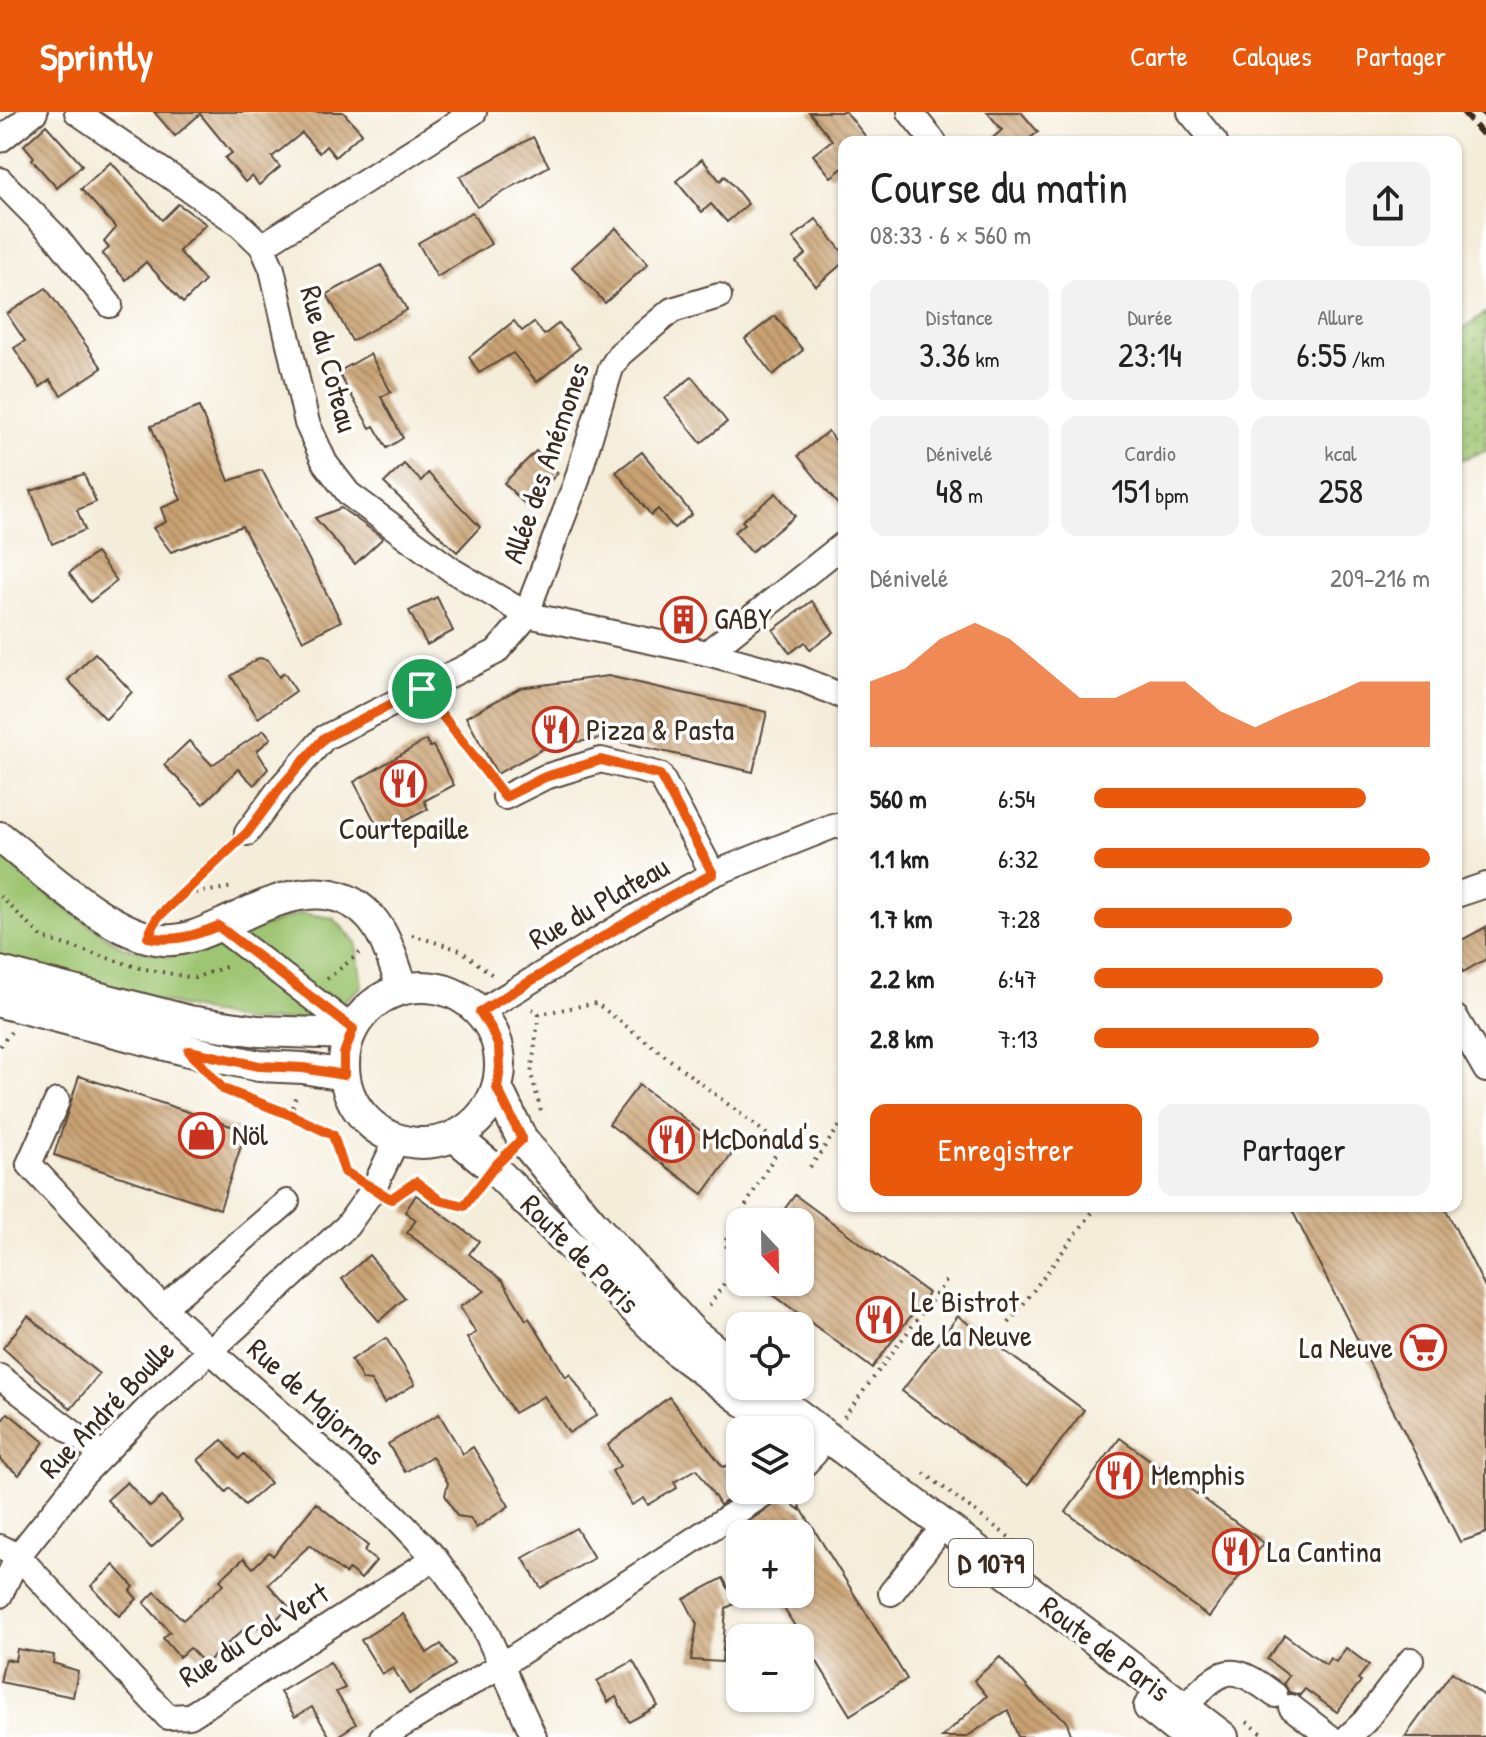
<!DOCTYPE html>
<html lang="fr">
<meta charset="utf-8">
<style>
:root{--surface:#fff;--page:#f2f2f2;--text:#222;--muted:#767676;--accent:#ea580c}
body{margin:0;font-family:"Patrick Hand",sans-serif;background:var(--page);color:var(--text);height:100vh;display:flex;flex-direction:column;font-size:30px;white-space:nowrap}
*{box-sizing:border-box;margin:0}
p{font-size:26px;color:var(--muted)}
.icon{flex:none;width:44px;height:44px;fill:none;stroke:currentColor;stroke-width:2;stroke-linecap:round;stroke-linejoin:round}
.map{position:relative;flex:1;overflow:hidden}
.details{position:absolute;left:838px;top:24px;width:624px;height:1076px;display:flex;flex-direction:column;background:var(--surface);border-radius:16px;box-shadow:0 2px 6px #0004}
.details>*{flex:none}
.needle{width:52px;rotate:158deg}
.buttons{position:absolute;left:726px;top:1096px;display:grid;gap:16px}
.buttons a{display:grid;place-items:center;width:88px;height:88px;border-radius:16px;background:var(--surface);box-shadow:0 2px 6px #0004;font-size:40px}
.pin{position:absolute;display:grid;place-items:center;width:68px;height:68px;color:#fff;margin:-34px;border:4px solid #fff;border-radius:50%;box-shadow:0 2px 8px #0007}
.round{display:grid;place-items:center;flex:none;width:84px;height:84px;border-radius:16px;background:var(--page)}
.summary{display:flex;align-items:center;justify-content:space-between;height:136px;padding:0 32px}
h1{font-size:44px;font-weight:600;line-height:60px}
.stats{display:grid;grid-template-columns:repeat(3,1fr);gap:12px;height:136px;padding:8px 32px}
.stats div{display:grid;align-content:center;border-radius:16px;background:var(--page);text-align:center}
.stats b{font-size:34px;font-weight:600}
.stats small{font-size:22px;font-weight:400}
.stats p{font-size:22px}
.chart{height:224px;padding:16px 32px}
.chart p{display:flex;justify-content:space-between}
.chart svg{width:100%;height:144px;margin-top:8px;fill:var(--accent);opacity:.7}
.cta{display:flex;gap:16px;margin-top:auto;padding:16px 32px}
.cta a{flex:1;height:92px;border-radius:16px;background:var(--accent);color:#fff;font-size:32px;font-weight:600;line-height:92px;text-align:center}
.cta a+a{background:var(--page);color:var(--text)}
ul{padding:0 32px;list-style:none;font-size:26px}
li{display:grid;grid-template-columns:128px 96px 1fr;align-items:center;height:60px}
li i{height:20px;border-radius:10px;background:var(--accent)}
header{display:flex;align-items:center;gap:48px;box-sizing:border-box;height:112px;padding:0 40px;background:var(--accent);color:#fff}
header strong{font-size:38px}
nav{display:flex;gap:44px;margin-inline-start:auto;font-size:28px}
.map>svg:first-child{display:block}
.grass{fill:url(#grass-dots);stroke:#6c7848;stroke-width:2}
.park{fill:#9ec571;stroke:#6c7848;stroke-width:2}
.building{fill:url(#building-back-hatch)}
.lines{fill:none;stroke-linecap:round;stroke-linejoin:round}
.minor-casing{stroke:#57473a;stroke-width:28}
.major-casing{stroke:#57473a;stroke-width:34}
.path{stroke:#57473a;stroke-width:4;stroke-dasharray:2 6;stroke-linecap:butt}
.minor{stroke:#fff;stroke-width:24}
.major{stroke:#fff;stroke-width:30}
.rail{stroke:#3b2a1e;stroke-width:6;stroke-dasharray:12 6;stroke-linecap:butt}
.route-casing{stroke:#fff;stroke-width:16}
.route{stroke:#ea580c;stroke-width:10}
.labels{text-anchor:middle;stroke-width:7;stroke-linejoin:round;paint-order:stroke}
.shield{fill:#fff;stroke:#766a62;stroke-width:2}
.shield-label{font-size:28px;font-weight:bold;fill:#3b2a1e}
.street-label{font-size:30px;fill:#3b2a1e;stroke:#fff}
.poi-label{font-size:30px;fill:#3b2a1e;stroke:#fff;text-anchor:start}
</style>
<header>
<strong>Sprintly</strong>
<nav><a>Carte</a><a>Calques</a><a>Partager</a></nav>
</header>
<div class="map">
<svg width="1486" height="1625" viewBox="0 0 1486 1625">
<defs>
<pattern id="grass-dots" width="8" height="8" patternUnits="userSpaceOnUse" patternTransform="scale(2)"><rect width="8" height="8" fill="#9ec571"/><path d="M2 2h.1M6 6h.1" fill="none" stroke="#82a05c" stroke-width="1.8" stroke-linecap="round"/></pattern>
<pattern id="building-back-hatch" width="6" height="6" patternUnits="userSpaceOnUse" patternTransform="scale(2)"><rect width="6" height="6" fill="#c9a273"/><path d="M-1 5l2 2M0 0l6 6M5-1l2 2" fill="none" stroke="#a4845e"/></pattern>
</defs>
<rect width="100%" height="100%" fill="#fff"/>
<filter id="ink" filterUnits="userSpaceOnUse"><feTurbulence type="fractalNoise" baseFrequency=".0125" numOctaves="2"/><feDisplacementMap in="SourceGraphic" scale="16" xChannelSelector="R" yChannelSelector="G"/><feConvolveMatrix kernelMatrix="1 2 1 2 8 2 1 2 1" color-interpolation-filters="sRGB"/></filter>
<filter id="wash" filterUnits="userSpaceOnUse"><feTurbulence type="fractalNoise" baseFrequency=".006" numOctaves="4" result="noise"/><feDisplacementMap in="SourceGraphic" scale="32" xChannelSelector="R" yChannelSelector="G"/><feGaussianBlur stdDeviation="1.8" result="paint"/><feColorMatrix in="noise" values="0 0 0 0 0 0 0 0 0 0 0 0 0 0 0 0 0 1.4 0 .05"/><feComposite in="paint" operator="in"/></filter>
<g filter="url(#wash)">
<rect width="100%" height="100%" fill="#f4edda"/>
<path class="grass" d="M1486,200V339L1456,349V222Z"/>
<path class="park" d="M0,742L60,793L123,835L167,844L214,833L301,801L333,806L356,830L362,874L324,906L248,910L0,851Z"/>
<g id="blocks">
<g class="building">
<path d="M154,0H343L362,21L335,45L326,34L319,41L302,21L272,45L280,55L259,73L252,64L245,70L225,46L232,41L200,2L175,24Z"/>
<path d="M809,0H846L870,30H844V55L831,65L813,43L832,28Z"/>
<path d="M987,0H1021L1038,20L1025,30H988L1002,18Z"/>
<path d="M46,13L82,53L57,76L32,48L34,45L24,33Z"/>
<path d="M533,25L549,54L477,95L460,65Z"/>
<path d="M702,47L720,69L725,64L748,92L727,110L711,92L702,100L676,69Z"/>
<path d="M111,50L162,108L178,92L206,112L179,139L205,169L183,191L146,150L126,168L102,142L109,136L104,130L116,116L81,77Z"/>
<path d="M472,100L491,132L437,165L418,131Z"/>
<path d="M816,107L844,142V150L816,174L796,150L806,142L793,126Z"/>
<path d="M616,116L648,152L605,191L572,155Z"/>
<path d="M381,153L407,198L352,229L327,182Z"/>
<path d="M46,176L102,256L61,283L50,268L40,275L14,236L25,229L7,202Z"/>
<path d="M775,204L803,238L773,263L745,227Z"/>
<path d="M514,209L522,219L534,210L544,223L559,211L579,236L537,270L513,241L479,261L469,245Z"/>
<path d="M370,242L391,280L381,285L403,326L387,336L374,314L370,316L338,260Z"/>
<path d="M692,265L727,310L701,331L665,286Z"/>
<path d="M199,295L229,369L262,358L341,509L303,529L242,414L171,440L153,416L166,410L161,396L181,388L151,314Z"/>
<path d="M828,319L836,329L844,322V400L798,344Z"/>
<path d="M536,339L558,361L526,393L504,371Z"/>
<path d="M642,340L692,402L674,416L658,397L651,403L616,360Z"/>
<path d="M404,352L421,369L428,361L480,415L457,440L384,371Z"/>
<path d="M84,362L96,390L77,398L85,418L52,432L31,379Z"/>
<path d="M776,381L795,404L751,440L734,420L745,412L742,409Z"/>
<path d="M341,396L383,426L355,452L315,406Z"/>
<path d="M96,441L117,469L90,490L69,461Z"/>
<path d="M437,485L453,519L427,533L409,499Z"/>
<path d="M812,489L834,520L810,538L805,530L790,541L773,518Z"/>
<path d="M95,541L132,580L106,607L68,568Z"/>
<path d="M259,546L268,548L279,565L284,561L296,579L258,606L231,564Z"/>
<path d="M608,564L767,600L753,660L605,626L548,634L497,662L466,605L520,576Z"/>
<path d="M264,618L271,626L257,639L268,657L254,673L238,657L203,692L164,653L189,629L212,653Z"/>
<path d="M426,628L430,635L433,634L454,673L424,689L428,697L392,716L389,710L378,715L354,670Z"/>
<path d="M1486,815V847L1463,860L1456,846V831Z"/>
<path d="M79,964L246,1019L220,1097L54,1043Z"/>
<path d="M639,973L732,1042L703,1082L609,1012Z"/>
<path d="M416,1083L479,1129L469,1142L503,1169L526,1208L529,1206L566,1265L570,1262L597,1303L569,1321L544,1284L514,1301L467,1226L476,1221L460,1195L485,1179L407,1121L416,1108L405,1100Z"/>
<path d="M795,1083L928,1181L872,1256L756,1170H800V1110H775Z"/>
<path d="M1290,1094H1444L1486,1177V1421L1460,1430Z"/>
<path d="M369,1143L405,1186L379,1209L342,1167Z"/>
<path d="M28,1204L99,1262L71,1297L3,1236Z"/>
<path d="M958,1204L1084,1298L1028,1373L902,1279Z"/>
<path d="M386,1226L415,1272L384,1291L371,1269L363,1268L351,1248Z"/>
<path d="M669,1285L723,1355L740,1349V1378H743L720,1393L697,1357L674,1370L677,1376L648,1393L644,1386L632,1393L612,1359L620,1354L608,1333Z"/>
<path d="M8,1301L44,1330L19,1363L0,1348V1311Z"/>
<path d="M439,1302L463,1342L473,1335L509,1394L476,1416L470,1406L457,1404L445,1383L448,1371L432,1344L405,1360L388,1332Z"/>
<path d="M1120,1326L1264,1431L1209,1505L1066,1400Z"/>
<path d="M222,1328L239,1347L244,1342L270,1371L245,1393L230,1376L226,1380L198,1348Z"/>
<path d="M127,1370L150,1395L162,1385L182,1408L151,1436L107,1388Z"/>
<path d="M783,1386L800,1398V1395L907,1567L850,1603L775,1482H800V1422H738L736,1418Z"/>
<path d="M316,1391L368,1434L364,1439L376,1449L361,1467L349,1457L345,1462L310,1433L268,1472L289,1495L263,1520L253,1509L205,1552L190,1536L179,1545L163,1526L170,1520L144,1491L155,1480L183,1508L224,1472L220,1468L244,1446L253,1456L269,1440L273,1444Z"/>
<path d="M576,1416L594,1446L541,1476L523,1446Z"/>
<path d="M114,1453L134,1475L130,1479L137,1487L119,1504L91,1474Z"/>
<path d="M723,1466L736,1491L726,1496L722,1550L691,1548L697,1512L684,1487Z"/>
<path d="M403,1502L427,1541L441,1532L455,1553L409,1582L393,1556L382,1562L361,1528Z"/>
<path d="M1285,1523L1326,1553L1330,1546L1336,1550L1346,1536L1369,1553L1358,1567L1361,1569L1337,1600L1305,1577L1300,1583L1289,1580L1284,1571L1289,1564L1267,1547Z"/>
<path d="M17,1537L54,1543L53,1551L78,1559L73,1585L0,1570L5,1547L15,1549Z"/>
<path d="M1000,1545L1038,1587L1066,1608L1072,1625H1018L1008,1598L966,1625H942L987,1584L974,1568Z"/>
<path d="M633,1549L658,1594L629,1610L616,1585L608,1590L597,1569Z"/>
<path d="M330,1550L345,1576L336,1580L356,1612L336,1625H330L312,1595L295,1605L280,1580Z"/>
<path d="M1452,1560L1486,1585V1625H1405Z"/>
</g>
</g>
</g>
<g filter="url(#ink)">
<use href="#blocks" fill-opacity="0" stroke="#57473a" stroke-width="2"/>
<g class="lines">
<defs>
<g id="minor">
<path d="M77,0L238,111L262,134L272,157L307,311L325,351L349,382L453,459L528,503L707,541L799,566L844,585"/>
<path d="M910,0L934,30"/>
<path d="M1190,0L1215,30"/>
<path d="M0,28L35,0"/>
<path d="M0,68L56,125L110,193"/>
<path d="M262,134L474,0"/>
<path d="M707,541L844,432"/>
<path d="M505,685L545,665L601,648L660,663L713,762"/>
<path d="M247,721L281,675L324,626L496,540L528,503L533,484L576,371L611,256L620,242L672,198L719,184"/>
<path d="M1456,783L1486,773"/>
<path d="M218,814L353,917"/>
<path d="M480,900L657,792L713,762L833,714H844"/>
<path d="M1456,906L1486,958"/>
<path d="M57,989L29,1052L163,1196L395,1404L435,1446L482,1511L534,1625"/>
<path d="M163,1196L287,1090"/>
<path d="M0,1265L102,1343"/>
<path d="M800,1357L815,1341"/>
<path d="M0,1435L18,1444L168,1605L190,1604L435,1446"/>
<path d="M891,1481L932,1429"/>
<path d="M0,1483L18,1444L81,1365L149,1295L347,1114L374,1076L397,1027"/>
<path d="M1291,1595L1330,1625"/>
<path d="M1183,1596C1222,1557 1228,1547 1275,1583"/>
<path d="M382,1625L503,1552L770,1378"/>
<path d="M1348,1625L1365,1609L1411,1548"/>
</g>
<g id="major">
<path d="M0,725C42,758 111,825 164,828C188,830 213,816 234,807C277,786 331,763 370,805C387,823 394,854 403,877"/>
<path d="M0,860L189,909L258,919L350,922"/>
<circle cx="422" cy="953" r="78"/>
<path d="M0,890L189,939L259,954L303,956L344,963"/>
<path d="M497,976L522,1027L592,1111L692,1220L740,1258"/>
<path d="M454,1024L493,1056L678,1240L783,1318"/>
<path d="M760,1274L1223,1625"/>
<path d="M1149,1595L1187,1625"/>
</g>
</defs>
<use href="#minor" class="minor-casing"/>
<use href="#major" class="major-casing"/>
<g class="path">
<path d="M435,594L491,666"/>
<path d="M0,784L43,826L140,856L194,866L231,853"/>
<path d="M180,784L233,775"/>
<path d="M164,799L231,737"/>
<path d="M412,823L460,838L495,865"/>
<path d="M327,867L361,840"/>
<path d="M532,897L539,902L596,891L781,1033L724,1131L739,1149L707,1197"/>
<path d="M539,902L531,962L542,1002"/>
<path d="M0,934L11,920"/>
<path d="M221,975L333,1023L345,1060L354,1065"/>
<path d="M291,1003L296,982"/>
<path d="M810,1055L844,1008"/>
<path d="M399,1082L416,1070L439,1088L464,1094L476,1078"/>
<path d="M1009,1211L1097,1094"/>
<path d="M844,1305L949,1165"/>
<path d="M924,1361L1026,1438"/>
<path d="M1247,1610L1267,1625"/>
</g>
<use href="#minor" class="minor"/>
<use href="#major" class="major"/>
<g class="rail">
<path d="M1463,0L1486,26"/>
<path d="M1482,0L1486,4"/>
</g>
</g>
</g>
<g class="lines" filter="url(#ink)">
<defs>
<path id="route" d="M422,577L505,685L545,665L601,648L660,663L713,762L657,792L480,900L491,916L499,935L500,956L497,976L522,1027L493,1056L464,1094L439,1088L416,1070L391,1087L345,1060L333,1023L291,1003L223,977L189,939L259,954L303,956L344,963V942L353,917L218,814C194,824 174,830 148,825L157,806L247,721L281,675L324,626Z"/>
</defs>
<use href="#route" class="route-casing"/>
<use href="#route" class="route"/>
</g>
<defs>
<symbol id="building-ring" viewBox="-11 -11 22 22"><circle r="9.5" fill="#fff" stroke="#c8321e" stroke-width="1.5"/><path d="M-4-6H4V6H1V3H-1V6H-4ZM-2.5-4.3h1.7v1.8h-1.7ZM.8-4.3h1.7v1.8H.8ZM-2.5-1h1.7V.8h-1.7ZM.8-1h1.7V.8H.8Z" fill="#c8321e"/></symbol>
<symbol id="restaurant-ring" viewBox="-11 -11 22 22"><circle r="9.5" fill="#fff" stroke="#c8321e" stroke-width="1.5"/><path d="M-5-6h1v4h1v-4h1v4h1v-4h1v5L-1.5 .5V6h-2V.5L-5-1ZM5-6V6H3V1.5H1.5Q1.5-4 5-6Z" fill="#c8321e"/></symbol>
<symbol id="shop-ring" viewBox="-11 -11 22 22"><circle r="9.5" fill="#fff" stroke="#c8321e" stroke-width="1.5"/><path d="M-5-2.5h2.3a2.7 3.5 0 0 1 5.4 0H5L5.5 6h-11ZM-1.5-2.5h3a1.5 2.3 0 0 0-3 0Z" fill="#c8321e"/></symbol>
<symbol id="supermarket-ring" viewBox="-11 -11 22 22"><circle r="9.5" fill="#fff" stroke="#c8321e" stroke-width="1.5"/><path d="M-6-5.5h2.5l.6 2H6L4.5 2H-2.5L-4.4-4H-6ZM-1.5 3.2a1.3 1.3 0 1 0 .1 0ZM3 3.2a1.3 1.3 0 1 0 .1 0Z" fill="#c8321e"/></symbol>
</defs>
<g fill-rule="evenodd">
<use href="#building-ring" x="658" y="482" width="51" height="51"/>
<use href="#restaurant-ring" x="530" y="592" width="51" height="51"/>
<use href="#restaurant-ring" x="378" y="646" width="51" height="51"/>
<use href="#shop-ring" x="176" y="998" width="51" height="51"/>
<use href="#restaurant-ring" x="646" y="1002" width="51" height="51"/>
<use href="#restaurant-ring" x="854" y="1182" width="51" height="51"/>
<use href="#supermarket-ring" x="1398" y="1210" width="51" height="51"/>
<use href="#restaurant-ring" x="1094" y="1338" width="51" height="51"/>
<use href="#restaurant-ring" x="1210" y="1414" width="51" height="51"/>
</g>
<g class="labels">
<rect class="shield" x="949" y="1427" width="84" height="48" rx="6"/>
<g class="shield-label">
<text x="991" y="1461">D 1079</text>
</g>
<g class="street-label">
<text transform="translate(329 247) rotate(75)" y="10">Rue du Coteau</text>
<text transform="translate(546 351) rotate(-71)" y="10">Allée des Anémones</text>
<text transform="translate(599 791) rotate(-30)" y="10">Rue du Plateau</text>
<text transform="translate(580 1142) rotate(45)" y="10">Route de Paris</text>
<text transform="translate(316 1290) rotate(42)" y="10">Rue de Majornas</text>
<text transform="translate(107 1297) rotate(-46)" y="10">Rue André Boulle</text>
<text transform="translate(254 1523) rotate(-32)" y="10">Rue du Col Vert</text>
<text transform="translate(1105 1537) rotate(37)" y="10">Route de Paris</text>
</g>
<g class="poi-label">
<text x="714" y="517">GABY</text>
<text x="586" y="628">Pizza &amp; Pasta</text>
<text x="404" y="727" text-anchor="middle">Courtepaille</text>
<text x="232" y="1033">Nöl</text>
<text x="702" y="1037">McDonald's</text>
<text x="911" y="1200">Le Bistrot<tspan x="911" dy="34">de la Neuve</tspan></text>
<text x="1393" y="1246" text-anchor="end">La Neuve</text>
<text x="1151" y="1373">Memphis</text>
<text x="1267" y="1450">La Cantina</text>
</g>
</g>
</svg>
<div class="buttons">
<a><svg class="needle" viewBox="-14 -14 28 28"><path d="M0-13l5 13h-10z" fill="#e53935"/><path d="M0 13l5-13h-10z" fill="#767676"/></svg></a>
<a><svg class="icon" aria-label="locate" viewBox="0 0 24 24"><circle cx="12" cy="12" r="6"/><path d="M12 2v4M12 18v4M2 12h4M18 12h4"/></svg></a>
<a><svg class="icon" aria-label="layers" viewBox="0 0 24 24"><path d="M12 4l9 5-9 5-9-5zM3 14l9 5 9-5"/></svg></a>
<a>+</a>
<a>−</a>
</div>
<div class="pin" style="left:422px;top:577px;background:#1e9e55"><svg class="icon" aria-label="arrive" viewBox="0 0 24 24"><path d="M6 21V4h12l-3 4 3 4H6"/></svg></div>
<section class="details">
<div class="summary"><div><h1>Course du matin</h1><p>08:33 · 6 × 560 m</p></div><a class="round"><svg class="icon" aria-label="share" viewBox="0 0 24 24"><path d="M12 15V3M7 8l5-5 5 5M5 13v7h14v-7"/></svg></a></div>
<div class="stats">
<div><p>Distance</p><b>3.36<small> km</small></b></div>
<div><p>Durée</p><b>23:14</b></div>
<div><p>Allure</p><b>6:55<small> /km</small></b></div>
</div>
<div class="stats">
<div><p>Dénivelé</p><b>48<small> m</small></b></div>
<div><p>Cardio</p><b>151<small> bpm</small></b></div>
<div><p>kcal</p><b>258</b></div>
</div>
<div class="chart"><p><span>Dénivelé</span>209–216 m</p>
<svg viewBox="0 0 160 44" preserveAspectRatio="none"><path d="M0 44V24L10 20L20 11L30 6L40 11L50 20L60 29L70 29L80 24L90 24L100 33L110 38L120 33L130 29L140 24L150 24L160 24V44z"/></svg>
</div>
<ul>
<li><b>560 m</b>6:54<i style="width:81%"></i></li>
<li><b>1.1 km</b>6:32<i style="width:100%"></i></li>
<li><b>1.7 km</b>7:28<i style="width:59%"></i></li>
<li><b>2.2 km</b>6:47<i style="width:86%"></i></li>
<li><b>2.8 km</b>7:13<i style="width:67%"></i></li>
</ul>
<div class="cta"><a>Enregistrer</a><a>Partager</a></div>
</section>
</div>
